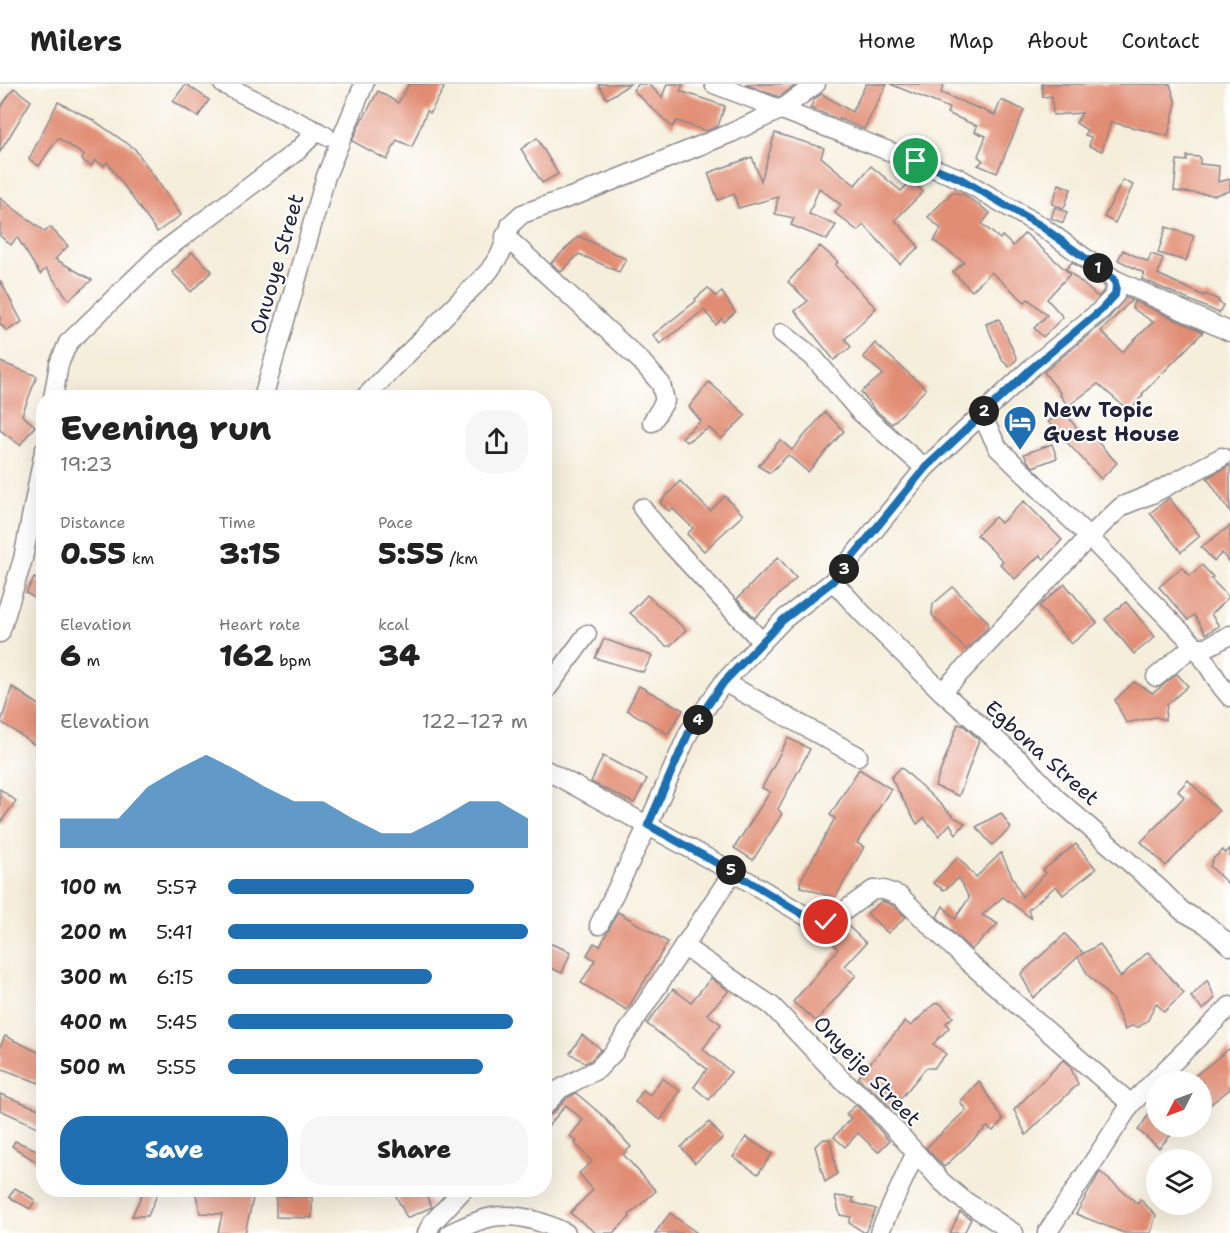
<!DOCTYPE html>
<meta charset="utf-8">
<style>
:root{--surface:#fff;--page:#f6f6f6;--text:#222;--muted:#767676;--line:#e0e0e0;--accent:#1f6fb2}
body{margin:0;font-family:"Shantell Sans",sans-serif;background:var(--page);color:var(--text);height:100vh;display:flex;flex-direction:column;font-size:22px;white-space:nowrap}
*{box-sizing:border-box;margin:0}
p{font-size:20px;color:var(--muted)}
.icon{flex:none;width:33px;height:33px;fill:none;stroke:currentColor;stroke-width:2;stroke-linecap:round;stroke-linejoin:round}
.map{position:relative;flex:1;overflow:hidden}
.drawer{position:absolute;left:36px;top:306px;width:516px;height:807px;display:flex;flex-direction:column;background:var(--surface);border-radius:24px;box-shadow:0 6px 24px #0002}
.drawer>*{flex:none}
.needle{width:39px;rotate:228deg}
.controls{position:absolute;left:1146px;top:987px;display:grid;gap:12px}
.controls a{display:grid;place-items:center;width:66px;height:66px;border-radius:50%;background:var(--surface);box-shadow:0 6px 24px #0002;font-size:30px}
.pin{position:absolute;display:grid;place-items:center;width:51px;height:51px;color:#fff;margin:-26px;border:3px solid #fff;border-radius:50%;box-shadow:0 2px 6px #0007}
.km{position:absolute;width:30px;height:30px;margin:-15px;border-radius:50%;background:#222;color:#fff;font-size:16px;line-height:30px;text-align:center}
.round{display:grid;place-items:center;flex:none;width:63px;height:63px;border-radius:24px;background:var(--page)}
.summary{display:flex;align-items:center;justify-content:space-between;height:102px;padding:0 24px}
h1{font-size:33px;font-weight:800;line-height:45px}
.metrics{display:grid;grid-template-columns:repeat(3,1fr);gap:9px;height:102px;padding:6px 24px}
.metrics div{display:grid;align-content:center}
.metrics b{font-size:30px;font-weight:800}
.metrics small{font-size:16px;font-weight:400}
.metrics p{font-size:16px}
.chart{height:168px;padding:12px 24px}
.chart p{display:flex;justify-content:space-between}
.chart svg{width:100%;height:108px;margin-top:6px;fill:var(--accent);opacity:.7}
.action{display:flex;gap:12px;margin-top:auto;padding:12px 24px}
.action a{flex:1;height:69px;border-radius:24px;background:var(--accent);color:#fff;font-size:24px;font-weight:800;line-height:69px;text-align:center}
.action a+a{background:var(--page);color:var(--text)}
ul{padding:0 24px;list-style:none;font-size:20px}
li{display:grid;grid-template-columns:96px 72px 1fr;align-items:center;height:45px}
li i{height:15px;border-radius:8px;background:var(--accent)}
header{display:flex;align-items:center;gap:36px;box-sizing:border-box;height:84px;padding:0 30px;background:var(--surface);border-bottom:2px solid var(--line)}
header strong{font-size:28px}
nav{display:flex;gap:33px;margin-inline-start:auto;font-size:21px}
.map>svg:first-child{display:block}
.building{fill:#e18d73}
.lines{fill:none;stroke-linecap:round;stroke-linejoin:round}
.minor-casing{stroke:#8c888b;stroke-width:21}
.minor{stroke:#fff;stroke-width:18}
.route-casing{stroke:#fff;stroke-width:12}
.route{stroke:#1f6fb2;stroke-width:8}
.labels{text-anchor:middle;stroke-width:4.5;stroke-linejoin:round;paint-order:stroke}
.street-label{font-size:21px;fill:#22223b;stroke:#fff}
.poi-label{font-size:21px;font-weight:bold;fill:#22223b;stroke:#fff;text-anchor:start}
</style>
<header>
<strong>Milers</strong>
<nav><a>Home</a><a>Map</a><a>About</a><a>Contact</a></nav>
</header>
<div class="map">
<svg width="1230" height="1149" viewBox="0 0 1230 1149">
<rect width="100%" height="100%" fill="#fff"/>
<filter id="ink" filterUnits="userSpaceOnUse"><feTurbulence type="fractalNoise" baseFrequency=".0167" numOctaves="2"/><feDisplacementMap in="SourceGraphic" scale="12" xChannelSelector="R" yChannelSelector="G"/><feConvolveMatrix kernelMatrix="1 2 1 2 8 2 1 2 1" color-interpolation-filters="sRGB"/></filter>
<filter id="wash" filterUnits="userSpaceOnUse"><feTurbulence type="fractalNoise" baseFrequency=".008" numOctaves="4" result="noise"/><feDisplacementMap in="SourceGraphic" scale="24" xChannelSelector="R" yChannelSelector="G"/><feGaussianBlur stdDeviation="1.35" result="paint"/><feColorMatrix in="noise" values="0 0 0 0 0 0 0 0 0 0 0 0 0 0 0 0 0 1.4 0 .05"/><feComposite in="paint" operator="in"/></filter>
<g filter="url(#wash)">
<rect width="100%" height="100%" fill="#f5eedb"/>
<g id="blocks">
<g class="building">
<path d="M186,0L209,16L198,33L173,17Z"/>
<path d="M409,0H438L444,4L430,29L427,27L412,63L397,56L387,76L352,57L363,33H364L378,7L398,19Z"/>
<path d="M598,0H630L607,15Z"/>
<path d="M639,0H648L662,13L667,0H683L680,7L725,22L718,42L706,47L677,37L672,43L633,6Z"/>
<path d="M745,0H797L779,13Z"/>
<path d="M866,0H887L864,45L840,35V36L810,24L815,14L822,10L852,28Z"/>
<path d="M890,0H944L941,9L995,31L1001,16L1024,26L997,89L978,81L983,77L978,72L986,52L975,48L977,42L947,29L949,24Z"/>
<path d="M1042,0H1170L1176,19L1168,52L1111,38L1102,67L1089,62L1091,53L1085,51L1087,46L1076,39L1082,29L1053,31L1052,12L1043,13Z"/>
<path d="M14,4L31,17L0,68V24Z"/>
<path d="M58,18L93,36L135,65L181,131L157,148L107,78L104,82L95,76L91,82L82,76L84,71L58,54L39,82L29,75Z"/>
<path d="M775,49L824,64L821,73L855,101L871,82L901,107L912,96L923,108L895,136L919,163L900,180L864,141L858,147L835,129L841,121L819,104L809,130L836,141L827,156L791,141L794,134L775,130L778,113L738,124L734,110L718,116L708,89L752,73L761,97Z"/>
<path d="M537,54L558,90L542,99L521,65Z"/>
<path d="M1187,72L1200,73V80L1219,82L1218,98L1230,95V107L1215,111L1174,107L1177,76L1187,77Z"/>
<path d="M1123,96L1133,101L1115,139L1104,133Z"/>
<path d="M1059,100L1071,105L1064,124L1052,120Z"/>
<path d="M952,108L964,111L990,129L982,140L1000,155L1002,152L1013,162L1025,149L1070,190L1047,215L1063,233L1043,253L1034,244L1047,231L1028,215L1025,218L991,188L972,207L953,188L964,178L934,157L941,145L928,133Z"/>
<path d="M0,114L45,148L50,143L68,162L55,175L92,196L69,216L46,185L40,190L17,153L11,161L0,152Z"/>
<path d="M1055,123L1067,128L1063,139L1051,134Z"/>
<path d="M1166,143L1194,152L1186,177L1158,169Z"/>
<path d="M579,152L626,175L619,188L579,170L561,188L551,179Z"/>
<path d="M820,162L838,178L835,181L876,224L845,255L851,263L834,276L795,227L808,217L788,198Z"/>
<path d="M1123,166L1148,178L1151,170L1163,174L1158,190L1204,212L1205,210L1219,216L1218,218L1223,221L1219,229L1142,195L1144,189L1118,176Z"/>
<path d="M192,168L212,187L191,208L172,188Z"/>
<path d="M1072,178L1104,202V206L1098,213L1066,185Z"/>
<path d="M0,196L22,238L7,247L0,240Z"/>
<path d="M708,204L716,212L722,208L735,228L724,238L722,235L716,241L704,226L660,260L653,251L696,217L695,215Z"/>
<path d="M1126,213L1132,216L1101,247L1122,268L1153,238L1132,224L1134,217L1203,248L1142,310L1143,311L1129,327L1098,300L1068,322L1060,311L1061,310L1044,288L1108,235Z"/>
<path d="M999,235L1017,275L1009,283L1002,276L986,240Z"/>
<path d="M875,259L926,305L892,340L874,325L861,308L883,290L863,273Z"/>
<path d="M0,278L37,292L22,331L35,342L20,361L0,346Z"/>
<path d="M709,298L746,331L721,355L709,344L686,358L682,353L701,337L689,323Z"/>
<path d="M1064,327L1086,357L1091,351L1117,379L1101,395L1048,338Z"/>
<path d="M825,328L844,347L808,388L788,371L770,389L758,382L780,356L792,366Z"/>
<path d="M1052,360L1057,374L1033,383L1027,376L1024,370Z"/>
<path d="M1230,381V428L1207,394Z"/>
<path d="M680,397L710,427L725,412L743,431L704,467L687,450L693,444L672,424L669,427L660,419Z"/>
<path d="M1169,414L1200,452L1181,468L1150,429Z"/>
<path d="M1024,417L1062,456L1044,475L1040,471L1015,495L1000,480L1003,477L977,451L995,433L1001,439Z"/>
<path d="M1230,442V480L1222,469L1214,477L1201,463Z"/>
<path d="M778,473L796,494L755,534L737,515Z"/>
<path d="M1202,481L1213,493L1211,495L1229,513L1211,530L1219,542L1206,550L1194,531L1188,536L1159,503L1182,483L1190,492Z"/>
<path d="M34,494L44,500V520L26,509Z"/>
<path d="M1065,500L1097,539L1071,560L1039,522Z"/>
<path d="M953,503L988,538L987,544L966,566L932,531L933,520Z"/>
<path d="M647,511L686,546L670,562H666L630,529Z"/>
<path d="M1126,518L1155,553L1134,570L1105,535Z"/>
<path d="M604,555L652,572L643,588L595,574Z"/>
<path d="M1177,590L1188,602L1167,621L1165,636L1156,633L1126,639L1115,616L1134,598L1153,609Z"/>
<path d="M639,602L683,626L668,650L627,626Z"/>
<path d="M12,603L44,624V667L1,638Z"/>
<path d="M958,640L964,642L979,656L959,712L935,702Z"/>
<path d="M788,654L810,665L778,725L782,730L753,776L734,764L770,708L762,704Z"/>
<path d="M603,672L647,695L634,719L591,698Z"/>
<path d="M901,683L955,734L965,739L956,750L950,740L939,752L924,734L917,740L891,694Z"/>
<path d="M859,685L891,705L857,759L864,763L835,814L801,803L800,798L835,734L830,731Z"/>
<path d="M1188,696L1219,727L1166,782L1141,758L1184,713L1178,707Z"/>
<path d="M0,705L16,717L0,739Z"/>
<path d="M1001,729L1011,744L992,761L976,743Z"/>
<path d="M1076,760L1096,785L1063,811L1056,802L1028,826L1032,835L1003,813L982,831L998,840L971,866L937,833L943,822L955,835L969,814L959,794L944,806L933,799L958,773L976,793L1001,769L1022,813L1046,789L1043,786Z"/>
<path d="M1230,765V802L1210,782L1213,775L1223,766L1225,769Z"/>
<path d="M882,817L894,822L906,833L888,849L867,829Z"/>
<path d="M618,828L668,858L627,926L581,899L595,876L587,871L594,859L600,862Z"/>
<path d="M846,840L866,859L845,882L856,891L816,937L793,918L838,865L827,854L832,848Z"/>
<path d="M1065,850L1083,869L1079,872L1100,860L1120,893L1148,868L1184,909L1164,928L1156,919L1148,936L1139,943L1131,942L1125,946L1112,915L1088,891L1078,873L1033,914L1021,890Z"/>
<path d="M544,857L571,868L562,889L544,881Z"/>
<path d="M711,894L729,907L707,930L721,940L703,965L731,988L709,1016L694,1003L707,985L647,940L673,905L691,918Z"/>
<path d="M1207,896L1215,914L1203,926L1191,913Z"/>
<path d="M940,919L953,933L946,939L949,944L933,960L946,970L934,984H926L892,1025L879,1011L858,994L905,937L911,942L934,920Z"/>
<path d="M582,951L601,965L591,976L585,979L570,969Z"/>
<path d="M5,952L44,971V986L39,999L0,984V963Z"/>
<path d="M1230,964V1005L1202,1027V998H1187Z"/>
<path d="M1063,976L1070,982L1078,1000L1026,1051L1014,1026Z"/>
<path d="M662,994L680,1007L661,1036L635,1018L643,1006L650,1011Z"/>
<path d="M979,997L1003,1036L993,1047L987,1043L944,1083L926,1064L966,1026L960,1018Z"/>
<path d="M576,1009L603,1032L631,1063L623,1070L656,1107L629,1131L630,1133L613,1149H596L570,1129L593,1106L579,1089L592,1078L575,1059L577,1057L570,1052L583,1036L566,1021L544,1047V1033L552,1030L567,1014Z"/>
<path d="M0,1010L44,1027V1046L0,1026Z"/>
<path d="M1156,1020V1042H1179L1159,1064L1138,1046Z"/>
<path d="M856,1021L864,1028L889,1057L878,1068L858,1049L845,1063L834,1053L851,1034L846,1030Z"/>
<path d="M709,1038L723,1054L695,1079L681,1063Z"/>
<path d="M746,1053L772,1070L758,1090L733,1073Z"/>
<path d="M824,1055H830L837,1090L825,1098L815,1062Z"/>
<path d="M15,1057L44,1069V1083L12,1062Z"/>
<path d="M1100,1088L1138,1120L1140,1115L1156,1131L1151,1149H1124L1076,1130Z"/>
<path d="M15,1104L35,1116L30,1125L9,1113Z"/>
<path d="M144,1106H159L148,1132H132Z"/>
<path d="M195,1106H255L245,1149H218L222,1130L200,1129Z"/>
<path d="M393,1106H423L432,1123L407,1134Z"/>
<path d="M276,1112L312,1113V1134L276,1133Z"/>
<path d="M835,1112L854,1114L852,1118L876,1125L865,1149L849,1139L851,1133L840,1131Z"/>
<path d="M960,1128L971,1135L964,1149H950Z"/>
<path d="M670,1129L697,1149H655Z"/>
</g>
</g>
</g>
<g filter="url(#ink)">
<use href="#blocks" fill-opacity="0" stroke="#8c888b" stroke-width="1.5"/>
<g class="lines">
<defs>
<g id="minor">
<path d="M223,0L326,52"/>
<path d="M714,0L959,94L1041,142L1114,195L1230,248"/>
<path d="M505,152L641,277L661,300L665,317L652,338"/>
<path d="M782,249L813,273L859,327L925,384"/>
<path d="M53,314L59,280L68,259L161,169L297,67L317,47"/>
<path d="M263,314L326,92L364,0"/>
<path d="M364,314L489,187L501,169L511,140L522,130L582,109L731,49L782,25L816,0"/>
<path d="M981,330L998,364L1089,453L1196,563L1221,602L1230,613"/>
<path d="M642,424L670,459L761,557"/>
<path d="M833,497L861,528L942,608L1024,680L1056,714L1161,806L1182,827L1207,841L1230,862"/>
<path d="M0,549L23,475L44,367"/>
<path d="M1156,593L1187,567L1196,563H1207L1230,551"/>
<path d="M724,598L858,672"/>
<path d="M942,608L1089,453L1122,422L1152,410L1222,373"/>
<path d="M544,609L587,550"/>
<path d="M544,685L733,788L809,834L826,838L833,835L873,806H884L900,812L967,877L1131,1020"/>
<path d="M599,841L648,741L689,648L724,598L783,536L833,497L925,384L1032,283L1101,226L1115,211L1116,202L1114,195"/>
<path d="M683,862L772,922L843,997L872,1020L942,1098L962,1115L1014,1149"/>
<path d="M544,1022L560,1005L598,985L614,968L733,788"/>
<path d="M427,1149L432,1139L463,1106"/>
<path d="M450,1149C466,1142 485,1132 503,1132C524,1131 548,1140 566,1149"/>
<path d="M879,1149L915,1070"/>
<path d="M1047,1149L1131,1020L1230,922"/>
</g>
</defs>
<use href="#minor" class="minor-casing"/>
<use href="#minor" class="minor"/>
</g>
</g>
<g class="lines" filter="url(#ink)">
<defs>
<path id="route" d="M826,838L809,834L733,788L648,741L689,648L724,598L783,536L833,497L925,384L1032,284L1101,226L1115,211L1116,202L1114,195L1041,142L959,94L916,77"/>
</defs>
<use href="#route" class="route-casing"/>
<use href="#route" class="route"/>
</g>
<defs>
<symbol id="hotel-pin" viewBox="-11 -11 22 30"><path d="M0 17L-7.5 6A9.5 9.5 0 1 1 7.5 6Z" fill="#1f6fb2" stroke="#fff"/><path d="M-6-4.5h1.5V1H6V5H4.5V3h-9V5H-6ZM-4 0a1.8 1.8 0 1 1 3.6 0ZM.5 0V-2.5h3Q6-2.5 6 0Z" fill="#fff"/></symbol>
</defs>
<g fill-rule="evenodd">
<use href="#hotel-pin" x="1001" y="319" width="38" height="52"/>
</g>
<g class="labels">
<g class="street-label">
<text transform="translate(277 180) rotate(-74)" y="7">Onuoye Street</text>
<text transform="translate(1042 669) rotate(42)" y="7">Egbona Street</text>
<text transform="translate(867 987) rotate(46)" y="7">Onyeije Street</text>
</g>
<g class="poi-label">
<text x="1043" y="333">New Topic<tspan x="1043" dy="24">Guest House</tspan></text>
</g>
</g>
</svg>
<div class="controls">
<a><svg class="needle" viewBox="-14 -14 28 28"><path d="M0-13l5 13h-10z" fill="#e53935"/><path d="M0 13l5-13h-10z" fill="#767676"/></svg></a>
<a><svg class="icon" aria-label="layers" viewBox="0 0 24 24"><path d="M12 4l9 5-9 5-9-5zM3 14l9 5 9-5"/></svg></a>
</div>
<div class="pin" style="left:916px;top:77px;background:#1e9e55"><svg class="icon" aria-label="arrive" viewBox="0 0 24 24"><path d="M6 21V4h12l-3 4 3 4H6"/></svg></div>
<div class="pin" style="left:826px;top:838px;background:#d93025"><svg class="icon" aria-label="check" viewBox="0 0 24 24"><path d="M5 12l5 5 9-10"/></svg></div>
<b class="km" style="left:1098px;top:184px">1</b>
<b class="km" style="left:984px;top:327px">2</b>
<b class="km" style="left:844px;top:485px">3</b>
<b class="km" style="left:698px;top:636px">4</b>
<b class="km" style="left:731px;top:786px">5</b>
<section class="drawer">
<div class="summary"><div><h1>Evening run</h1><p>19:23</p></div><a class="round"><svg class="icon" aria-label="share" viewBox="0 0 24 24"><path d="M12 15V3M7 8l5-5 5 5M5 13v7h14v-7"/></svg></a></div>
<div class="metrics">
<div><p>Distance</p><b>0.55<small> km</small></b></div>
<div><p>Time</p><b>3:15</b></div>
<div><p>Pace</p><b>5:55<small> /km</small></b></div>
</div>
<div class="metrics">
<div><p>Elevation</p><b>6<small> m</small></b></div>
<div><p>Heart rate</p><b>162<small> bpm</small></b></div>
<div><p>kcal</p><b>34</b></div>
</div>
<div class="chart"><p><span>Elevation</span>122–127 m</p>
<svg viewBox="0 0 160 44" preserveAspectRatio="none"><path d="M0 44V32L10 32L20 32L30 19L40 12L50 6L60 12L70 19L80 25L90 25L100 32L110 38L120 38L130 32L140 25L150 25L160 32V44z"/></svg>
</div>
<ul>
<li><b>100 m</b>5:57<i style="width:82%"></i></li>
<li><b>200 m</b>5:41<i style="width:100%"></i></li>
<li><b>300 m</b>6:15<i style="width:68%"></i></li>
<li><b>400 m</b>5:45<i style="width:95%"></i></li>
<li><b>500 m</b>5:55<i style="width:85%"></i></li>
</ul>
<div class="action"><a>Save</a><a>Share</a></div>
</section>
</div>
